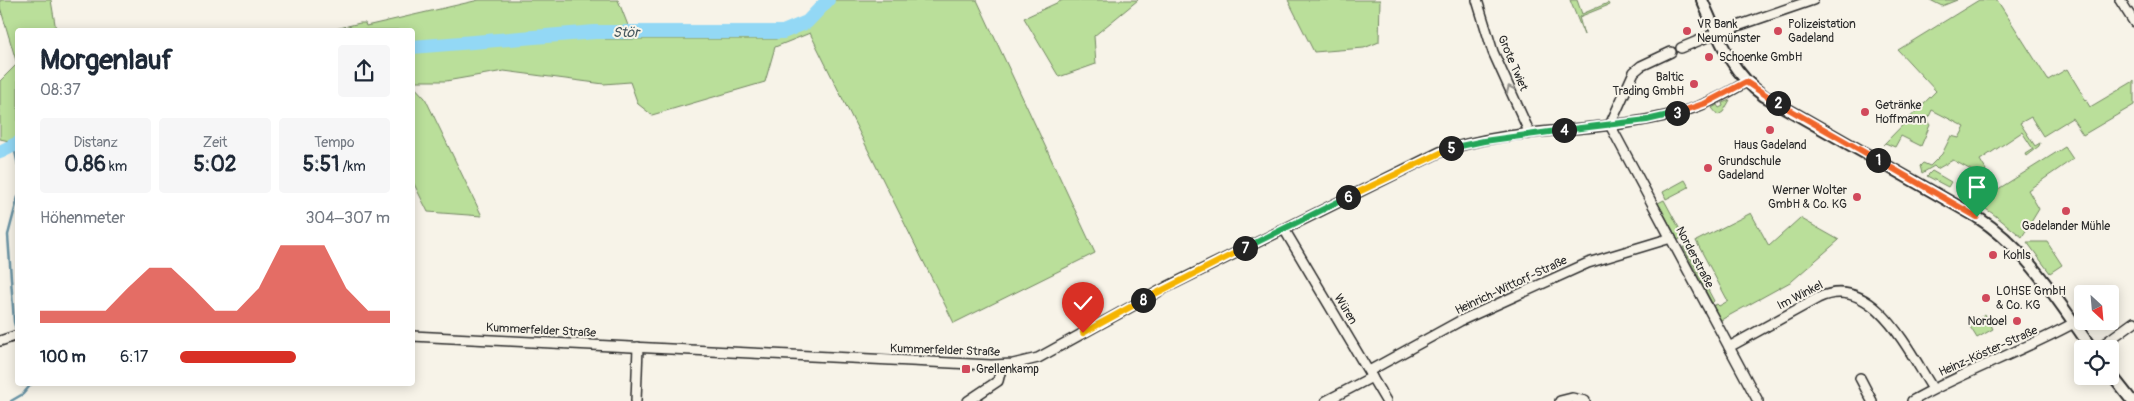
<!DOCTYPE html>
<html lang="de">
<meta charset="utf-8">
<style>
:root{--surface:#fff;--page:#f6f6f7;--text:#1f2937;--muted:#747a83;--accent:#d93025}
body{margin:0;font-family:Pangolin,sans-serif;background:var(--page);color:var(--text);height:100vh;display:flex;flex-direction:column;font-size:19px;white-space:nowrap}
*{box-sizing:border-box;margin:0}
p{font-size:16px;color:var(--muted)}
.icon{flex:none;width:28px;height:28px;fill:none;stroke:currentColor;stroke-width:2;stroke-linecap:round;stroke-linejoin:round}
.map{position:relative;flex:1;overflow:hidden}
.panel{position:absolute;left:15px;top:28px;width:400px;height:358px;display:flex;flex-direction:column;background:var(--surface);border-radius:5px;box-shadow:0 2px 12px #0003}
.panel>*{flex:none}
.needle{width:32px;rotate:154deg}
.tools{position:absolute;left:2074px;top:285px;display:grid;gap:10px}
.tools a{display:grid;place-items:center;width:45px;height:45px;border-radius:5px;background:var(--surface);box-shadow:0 2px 12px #0003;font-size:25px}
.pin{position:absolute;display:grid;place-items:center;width:42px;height:42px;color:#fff;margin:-51px -21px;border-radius:50% 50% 50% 0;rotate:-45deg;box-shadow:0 0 5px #0007}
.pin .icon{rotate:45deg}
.km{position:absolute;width:25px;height:25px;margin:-12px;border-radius:50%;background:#222;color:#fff;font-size:14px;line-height:25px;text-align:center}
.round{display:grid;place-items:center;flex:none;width:52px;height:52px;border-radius:5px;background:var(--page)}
.head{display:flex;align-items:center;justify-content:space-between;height:85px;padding:0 25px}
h1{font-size:28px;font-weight:700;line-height:38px}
.stats{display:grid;grid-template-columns:repeat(3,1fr);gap:8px;height:85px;padding:5px 25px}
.stats div{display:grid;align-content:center;border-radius:5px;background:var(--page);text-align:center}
.stats b{font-size:21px;font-weight:700}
.stats small{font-size:14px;font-weight:400}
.stats p{font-size:14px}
.chart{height:140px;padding:10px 25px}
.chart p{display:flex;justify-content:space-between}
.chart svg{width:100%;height:90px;margin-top:5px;fill:var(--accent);opacity:.7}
ul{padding:0 25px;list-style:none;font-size:16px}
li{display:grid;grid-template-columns:80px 60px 1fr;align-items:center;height:38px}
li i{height:12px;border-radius:6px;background:var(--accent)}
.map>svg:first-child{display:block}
.green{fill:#badf9a;stroke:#728562}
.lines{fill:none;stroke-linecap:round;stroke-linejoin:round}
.stream{stroke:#6993a4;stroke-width:2.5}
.river{stroke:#93d8f5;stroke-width:14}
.minor-casing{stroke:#2b2b2b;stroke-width:12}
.major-casing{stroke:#2b2b2b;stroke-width:14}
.minor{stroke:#f7f3e8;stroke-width:9}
.major{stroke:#f7f3e8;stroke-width:10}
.oneway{stroke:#918f8a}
.split-1-casing{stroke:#fff;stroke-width:10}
.split-2-casing{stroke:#fff;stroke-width:10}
.split-3-casing{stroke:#fff;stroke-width:10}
.split-4-casing{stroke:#fff;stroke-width:10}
.split-5-casing{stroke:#fff;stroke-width:10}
.split-6-casing{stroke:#fff;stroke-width:10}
.split-7-casing{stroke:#fff;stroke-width:10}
.split-8-casing{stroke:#fff;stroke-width:10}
.split-9-casing{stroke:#fff;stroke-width:10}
.split-1{stroke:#f0652b;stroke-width:6}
.split-2{stroke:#f0652b;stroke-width:6}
.split-3{stroke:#f0652b;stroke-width:6}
.split-4{stroke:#22a559;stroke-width:6}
.split-5{stroke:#22a559;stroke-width:6}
.split-6{stroke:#f5b400;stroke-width:6}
.split-7{stroke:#22a559;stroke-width:6}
.split-8{stroke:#f5b400;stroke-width:6}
.split-9{stroke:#f5b400;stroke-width:6}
.poi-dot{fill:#d1495b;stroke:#f7f3e8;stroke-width:2}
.labels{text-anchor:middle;stroke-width:4;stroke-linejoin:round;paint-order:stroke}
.poi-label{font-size:12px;fill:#2b2b2b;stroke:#f7f3e8;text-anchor:start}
.street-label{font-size:12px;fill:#2b2b2b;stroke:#f7f3e8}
.water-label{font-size:14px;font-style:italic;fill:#45565e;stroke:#f7f3e8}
</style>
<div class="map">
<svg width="2134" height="401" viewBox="0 0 2134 401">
<rect width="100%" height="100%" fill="#f7f3e8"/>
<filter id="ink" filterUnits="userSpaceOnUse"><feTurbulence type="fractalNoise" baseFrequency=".02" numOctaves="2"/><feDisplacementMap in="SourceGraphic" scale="10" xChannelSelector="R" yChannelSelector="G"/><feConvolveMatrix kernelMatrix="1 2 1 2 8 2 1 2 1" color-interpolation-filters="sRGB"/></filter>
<g filter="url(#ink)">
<g class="green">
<path d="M0,0H51L56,30H18V134L14,142L0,139V81L17,64L0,7Z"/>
<path d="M479,0H618L629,28L609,27L605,39H776L807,26L834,0H977L1095,253L954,323L810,33L775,47L765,82L652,115L638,104L630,82L604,84L504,71L446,81H413L412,30H331L360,23H365L366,26Z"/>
<path d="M1063,0H1138L1094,36L1096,64L1059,77L1024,18Z"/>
<path d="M1288,0H1380L1379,42L1364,48L1314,52Z"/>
<path d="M1570,0H1577L1582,14L1608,3L1609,5L1579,17L1584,35Z"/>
<path d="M1930,0H1957L1942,6Z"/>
<path d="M1979,0H1997L2048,80L2067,69L2090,107L2134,81V105L2083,135L2072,118L2043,136L2031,117L2020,123L2035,146L2040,143L2039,146L2026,156L2025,154L2033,149L2022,132L1980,160L1986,170L1983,173L1990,183L1988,187L1980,175L1953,160L1937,169L1934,166L1922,173L1920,166L1923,163L1930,166L1942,154L1951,136L1959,138L1965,127L1932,110L1927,121L1930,125L1921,146L1901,136L1895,147L1885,143L1883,145L1936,91L1898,50Z"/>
<path d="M412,84L425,98L482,216L428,212L413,182Z"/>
<path d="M1730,100L1723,112L1718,115L1712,108L1717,105L1719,108L1723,106L1722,103Z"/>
<path d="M2065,147L2073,159L2028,190L2039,209L2022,237L1992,213L1976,203Z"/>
<path d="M1932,171L1951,182L1948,187L1927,176Z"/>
<path d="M1685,180L1689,187L1666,199L1663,192Z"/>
<path d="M1664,200L1684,237L1678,240L1658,203Z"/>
<path d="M1751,213L1769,246L1800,218L1839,240L1792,281L1721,320L1713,306L1717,304L1719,306L1728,301L1696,241Z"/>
<path d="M2027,242H2047L2062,265L2050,273Z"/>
<path d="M1683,247H1685L1714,301L1712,303Z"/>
<path d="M1985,314L1993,329L1977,338L1969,325Z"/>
</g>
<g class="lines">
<g class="stream">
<path d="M14,147L18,165"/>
<path d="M17,333L14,322L8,235L18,197"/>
<path d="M11,401L23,394L33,382"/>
</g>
<g class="river">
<path d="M412,47L595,32H783L807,22L828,0"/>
<path d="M0,152L18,143"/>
</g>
<defs>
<g id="minor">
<path d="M1477,0L1493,52L1527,127L1528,134"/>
<path d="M2120,0L2134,22"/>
<path d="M1681,48L1717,33L1813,0"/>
<path d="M1610,125L1758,401"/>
<path d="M1610,125L1634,72L1641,66L1671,52"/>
<path d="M1284,229L1386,401"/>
<path d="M412,336L991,365L1013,364L1038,358L1167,287L1440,152C1516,125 1600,134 1677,113C1702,107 1725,95 1746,82"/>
<path d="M0,341L18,335"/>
<path d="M1729,347L1818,298C1873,272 1909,352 1933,389"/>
<path d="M2097,349L2134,322"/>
<path d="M1369,371L1460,321L1588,263L1671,238"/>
<path d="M1860,378L1872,401"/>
<path d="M636,401L638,347"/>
<path d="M968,401L998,381L1002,365"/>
<path d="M1326,401L1372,377"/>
<path d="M1560,401L1572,398L1585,401"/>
<path d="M1912,401C1964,371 2021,352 2074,323"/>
</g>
<g id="major">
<path d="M1702,0C1718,36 1730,72 1764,96L1977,217C2027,249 2058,301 2092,349"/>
<path d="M2110,373L2132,401"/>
</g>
</defs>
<use href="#minor" class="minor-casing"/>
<use href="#major" class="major-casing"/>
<use href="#minor" class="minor"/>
<use href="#major" class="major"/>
</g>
<defs><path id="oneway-chevron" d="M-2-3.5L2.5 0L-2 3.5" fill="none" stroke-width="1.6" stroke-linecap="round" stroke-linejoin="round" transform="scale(1.25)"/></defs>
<use class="oneway" href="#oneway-chevron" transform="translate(1510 89) rotate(-114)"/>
</g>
<g class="lines" filter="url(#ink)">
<defs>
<path id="split-1" d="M1878,160L1977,217"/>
<path id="split-2" d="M1778,103L1878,160"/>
<path id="split-3" d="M1677,113L1706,103L1746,82L1778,103"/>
<path id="split-4" d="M1564,130L1647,120L1677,113"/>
<path id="split-5" d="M1451,148L1484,141L1564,130"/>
<path id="split-6" d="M1348,197L1451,148"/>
<path id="split-7" d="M1245,248L1348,197"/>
<path id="split-8" d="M1143,300L1245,248"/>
<path id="split-9" d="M1083,333L1143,300"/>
</defs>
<use href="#split-1" class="split-1-casing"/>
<use href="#split-2" class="split-2-casing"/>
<use href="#split-3" class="split-3-casing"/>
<use href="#split-4" class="split-4-casing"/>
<use href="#split-5" class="split-5-casing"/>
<use href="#split-6" class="split-6-casing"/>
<use href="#split-7" class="split-7-casing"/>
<use href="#split-8" class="split-8-casing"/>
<use href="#split-9" class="split-9-casing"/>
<use href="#split-1" class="split-1"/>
<use href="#split-2" class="split-2"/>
<use href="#split-3" class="split-3"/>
<use href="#split-4" class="split-4"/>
<use href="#split-5" class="split-5"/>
<use href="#split-6" class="split-6"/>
<use href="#split-7" class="split-7"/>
<use href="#split-8" class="split-8"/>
<use href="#split-9" class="split-9"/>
</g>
<g class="poi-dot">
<circle cx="1687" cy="31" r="5"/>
<circle cx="1778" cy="31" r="5"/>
<circle cx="1709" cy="57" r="5"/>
<circle cx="1694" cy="84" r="5"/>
<circle cx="1865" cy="112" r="5"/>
<circle cx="1770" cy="130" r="5"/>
<circle cx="1708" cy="168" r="5"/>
<circle cx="1857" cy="197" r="5"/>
<circle cx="2066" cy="211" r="5"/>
<circle cx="1993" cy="255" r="5"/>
<circle cx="1986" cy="298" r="5"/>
<circle cx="2017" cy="321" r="5"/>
<rect x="961" y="364" width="10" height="10" rx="2.5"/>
</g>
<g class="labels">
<g class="poi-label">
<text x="1697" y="28">VR Bank<tspan x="1697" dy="14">Neumünster</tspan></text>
<text x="1788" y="28">Polizeistation<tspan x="1788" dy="14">Gadeland</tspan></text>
<text x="1719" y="61">Schoenke GmbH</text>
<text x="1684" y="81" text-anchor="end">Baltic<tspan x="1684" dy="14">Trading GmbH</tspan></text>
<text x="1875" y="109">Getränke<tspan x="1875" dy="14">Hoffmann</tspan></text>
<text x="1770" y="149" text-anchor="middle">Haus Gadeland</text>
<text x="1718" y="165">Grundschule<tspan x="1718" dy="14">Gadeland</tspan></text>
<text x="1847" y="194" text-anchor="end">Werner Wolter<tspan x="1847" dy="14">GmbH &amp; Co. KG</tspan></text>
<text x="2066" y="230" text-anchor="middle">Gadelander Mühle</text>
<text x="2003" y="259">Kohls</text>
<text x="1996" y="295">LOHSE GmbH<tspan x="1996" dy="14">&amp; Co. KG</tspan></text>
<text x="2007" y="325" text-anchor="end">Nordoel</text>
<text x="976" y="373">Grellenkamp</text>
</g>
<g class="street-label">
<text transform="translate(1513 63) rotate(67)" y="4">Grote Twiet</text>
<text transform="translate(1695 257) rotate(62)" y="4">Norderstraße</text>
<text transform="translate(1511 285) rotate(-25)" y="4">Heinrich-Wittorf-Straße</text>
<text transform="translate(1800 295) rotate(-27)" y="4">Im Winkel</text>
<text transform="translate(1346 309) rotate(59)" y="4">Würen</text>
<text transform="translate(541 330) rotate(3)" y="4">Kummerfelder Straße</text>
<text transform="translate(945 350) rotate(2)" y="4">Kummerfelder Straße</text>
<text transform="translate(1988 351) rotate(-24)" y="4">Heinz-Köster-Straße</text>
</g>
<g class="water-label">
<text x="626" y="37">Stör</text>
</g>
</g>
</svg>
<div class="tools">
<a><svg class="needle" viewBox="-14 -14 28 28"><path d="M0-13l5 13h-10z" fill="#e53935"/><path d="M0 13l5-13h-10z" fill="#747a83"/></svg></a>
<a><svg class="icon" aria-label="locate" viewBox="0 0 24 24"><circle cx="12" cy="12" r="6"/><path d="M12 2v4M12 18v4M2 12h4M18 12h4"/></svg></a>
</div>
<div class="pin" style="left:1977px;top:217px;background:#1e9e55"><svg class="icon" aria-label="arrive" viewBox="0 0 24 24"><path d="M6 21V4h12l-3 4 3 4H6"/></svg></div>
<div class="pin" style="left:1083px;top:333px;background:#d93025"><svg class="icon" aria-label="check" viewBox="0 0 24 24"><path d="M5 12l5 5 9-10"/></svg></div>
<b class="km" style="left:1878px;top:160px">1</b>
<b class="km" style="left:1778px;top:103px">2</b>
<b class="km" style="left:1677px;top:113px">3</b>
<b class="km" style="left:1564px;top:130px">4</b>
<b class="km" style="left:1451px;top:148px">5</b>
<b class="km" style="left:1348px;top:197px">6</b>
<b class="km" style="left:1245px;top:248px">7</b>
<b class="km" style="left:1143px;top:300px">8</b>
<section class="panel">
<div class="head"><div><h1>Morgenlauf</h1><p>08:37</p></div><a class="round"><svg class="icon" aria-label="share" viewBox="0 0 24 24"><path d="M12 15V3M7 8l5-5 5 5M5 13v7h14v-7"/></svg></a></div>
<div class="stats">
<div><p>Distanz</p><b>0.86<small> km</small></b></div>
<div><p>Zeit</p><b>5:02</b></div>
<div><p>Tempo</p><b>5:51<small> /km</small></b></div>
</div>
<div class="chart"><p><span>Höhenmeter</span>304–307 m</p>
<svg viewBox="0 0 160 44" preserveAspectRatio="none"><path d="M0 44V38L10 38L20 38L30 38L40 27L50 17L60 17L70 27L80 38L90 38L100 27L110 6L120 6L130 6L140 27L150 38L160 38V44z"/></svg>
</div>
<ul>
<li><b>100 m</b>6:17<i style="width:55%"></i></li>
</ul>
</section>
</div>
